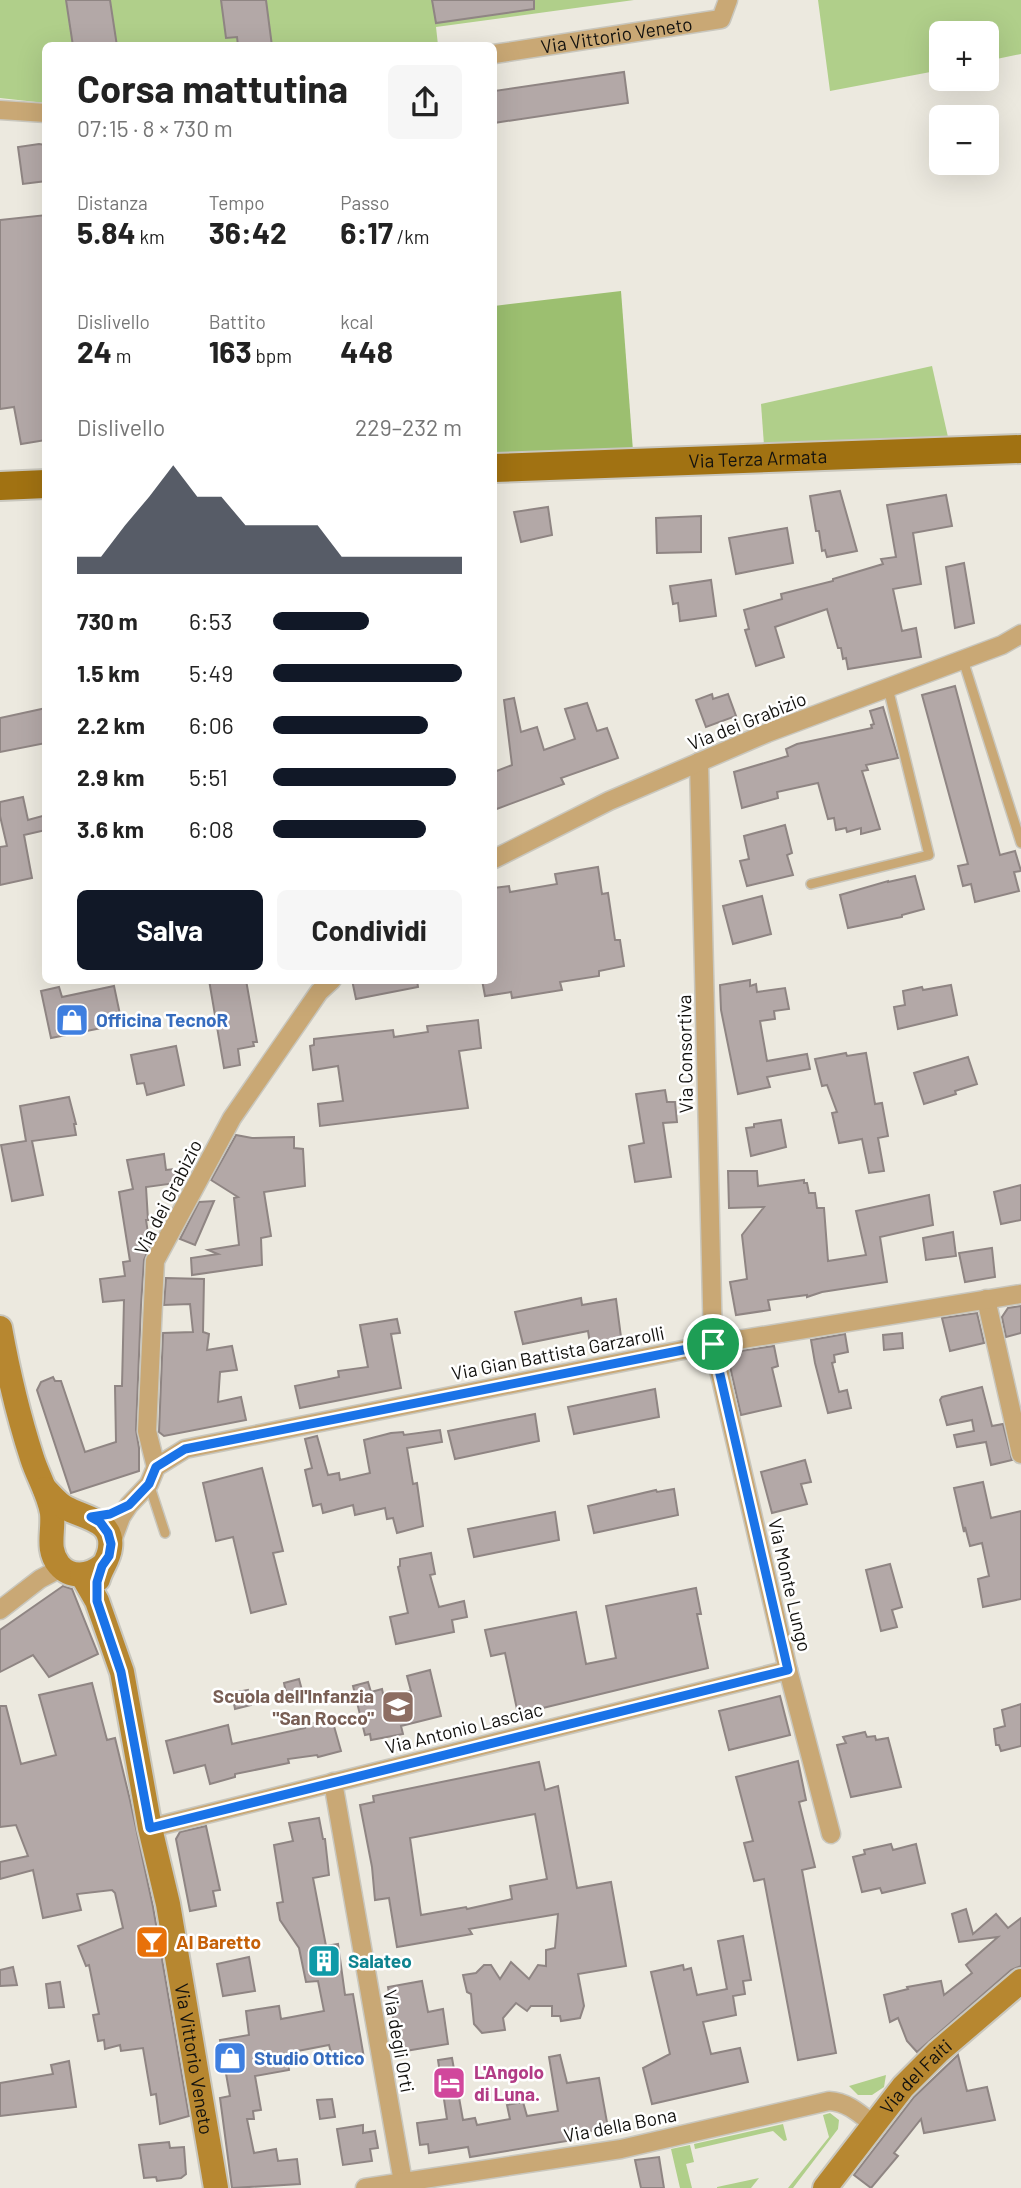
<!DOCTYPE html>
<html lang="it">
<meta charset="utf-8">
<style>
:root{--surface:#fff;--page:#f6f6f6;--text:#222;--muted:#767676;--accent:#111827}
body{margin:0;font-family:Barlow,sans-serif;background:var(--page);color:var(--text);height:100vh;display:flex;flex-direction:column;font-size:26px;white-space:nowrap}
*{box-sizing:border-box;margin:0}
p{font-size:23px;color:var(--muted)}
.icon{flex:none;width:38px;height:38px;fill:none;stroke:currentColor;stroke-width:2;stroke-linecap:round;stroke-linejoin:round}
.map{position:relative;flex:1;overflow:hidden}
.side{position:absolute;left:42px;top:42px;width:455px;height:942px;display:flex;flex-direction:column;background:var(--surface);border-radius:10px;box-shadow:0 7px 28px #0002}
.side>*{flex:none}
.fabs{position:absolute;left:929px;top:21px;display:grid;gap:14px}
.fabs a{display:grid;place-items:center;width:70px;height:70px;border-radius:10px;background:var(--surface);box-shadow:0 7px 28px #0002;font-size:35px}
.pin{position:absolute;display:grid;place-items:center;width:60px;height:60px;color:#fff;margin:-30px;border:4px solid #fff;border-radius:50%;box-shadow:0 2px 7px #0007}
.round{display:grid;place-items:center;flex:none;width:74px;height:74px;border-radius:10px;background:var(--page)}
.head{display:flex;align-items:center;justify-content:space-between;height:119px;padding:0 35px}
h1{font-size:38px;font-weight:700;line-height:52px}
.stats{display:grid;grid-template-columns:repeat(3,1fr);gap:10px;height:119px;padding:7px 35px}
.stats div{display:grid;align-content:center}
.stats b{font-size:30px;font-weight:700}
.stats small{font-size:19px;font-weight:400}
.stats p{font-size:19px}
.chart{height:196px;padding:14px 35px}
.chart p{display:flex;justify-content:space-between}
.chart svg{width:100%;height:126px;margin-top:7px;fill:var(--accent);opacity:.7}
.button{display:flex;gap:14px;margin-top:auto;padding:14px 35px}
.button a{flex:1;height:80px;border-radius:10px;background:var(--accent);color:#fff;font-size:28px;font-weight:700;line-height:80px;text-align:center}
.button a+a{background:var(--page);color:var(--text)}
ul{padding:0 35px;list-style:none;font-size:23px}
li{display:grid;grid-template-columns:112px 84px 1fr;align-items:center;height:52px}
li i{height:18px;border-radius:9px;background:var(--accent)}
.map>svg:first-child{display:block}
.green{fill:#b0cf8a}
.forest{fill:#9cbf70}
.building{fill:#b3a8a7;stroke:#8f8583;stroke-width:2;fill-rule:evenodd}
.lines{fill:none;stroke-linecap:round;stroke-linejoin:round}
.lane-casing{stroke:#c9c7be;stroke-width:12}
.street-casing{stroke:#c9c7be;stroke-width:21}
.secondary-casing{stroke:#c9c7be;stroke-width:28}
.primary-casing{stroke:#c9c7be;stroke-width:32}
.lane{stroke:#c9a875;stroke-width:9}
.street{stroke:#c9a875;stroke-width:18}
.secondary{stroke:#b78730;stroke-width:24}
.primary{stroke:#a17212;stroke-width:28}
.route-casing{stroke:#fff;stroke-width:14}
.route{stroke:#1a73e8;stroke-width:9}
.labels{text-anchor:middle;stroke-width:5;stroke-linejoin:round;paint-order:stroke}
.street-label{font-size:19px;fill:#13120f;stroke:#fff}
.shop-label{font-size:19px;font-weight:bold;fill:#366cbe;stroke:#fff;text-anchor:start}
.education-label{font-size:19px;font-weight:bold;fill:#785e54;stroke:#fff;text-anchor:end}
.food-label{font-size:19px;font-weight:bold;fill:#c56008;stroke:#fff;text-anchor:start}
.culture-label{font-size:19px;font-weight:bold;fill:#0d838f;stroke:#fff;text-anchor:start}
.hotel-label{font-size:19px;font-weight:bold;fill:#b23c85;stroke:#fff;text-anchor:start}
</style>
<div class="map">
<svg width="1021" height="2188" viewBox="0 0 1021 2188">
<rect width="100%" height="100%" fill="#ece9df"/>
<g class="green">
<path d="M0,0H634L436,27L438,45L46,46L45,103L0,98Z"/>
<path d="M818,0H1021V54L987,61V33H942L941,70L830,91Z"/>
<path d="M932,366L948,437L764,445L761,404Z"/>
<path d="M886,2075L884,2087L872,2095H858L849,2086Z"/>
<path d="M830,2113L839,2120L838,2129L793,2188H788L829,2137L823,2115Z"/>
<path d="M783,2124L787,2140L784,2141L773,2131L695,2149L694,2144Z"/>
<path d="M690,2145L694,2162L686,2164L692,2188H680L671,2149Z"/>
<path d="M759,2178L751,2188H717V2187Z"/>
</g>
<path class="forest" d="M621,291L633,451L494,456V306Z"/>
<g class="building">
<path d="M66,0H110L117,46H73Z"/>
<path d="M221,0H266L272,46H238L237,37L226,38Z"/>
<path d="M432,0H534V9L436,23Z"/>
<path d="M624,72L628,103L494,123V91Z"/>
<path d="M39,144L46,145V181L23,184L18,147Z"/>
<path d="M46,215V440L21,444L14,407L0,409V220Z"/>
<path d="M840,491L857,551L827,557L825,550L822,551L819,531H816L810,496Z"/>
<path d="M946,495L952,526L913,533L921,584L893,589L902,631L916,628L921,657L848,669L846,658L843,659L841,648H838L827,609L775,627L784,657L756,666L745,630L749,629L744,610L782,599L781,594L833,581V579L883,564L881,559L896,557L887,505Z"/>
<path d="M548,507L552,535L521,542L514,512Z"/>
<path d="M701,516V552L657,553L656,518Z"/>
<path d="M787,528L793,563L736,574L729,538Z"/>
<path d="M964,563L974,623L955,628L946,567Z"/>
<path d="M711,580L716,616L680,621L678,603L673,604L670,586Z"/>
<path d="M955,686L1000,855L1015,851L1021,871L1014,872L1019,891L975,902L971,884L963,886L958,866L968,864L922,695Z"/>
<path d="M712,694L713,699L728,694L736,716L706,727L696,700Z"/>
<path d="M514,698L521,732L537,727L544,750L575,739L565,709L587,703L597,731L607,728L618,758L561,778L564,784L494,810V772L512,765L504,700Z"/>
<path d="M883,707L898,758L866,765L868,770L862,771L880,829L861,834V828L847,832L846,828L836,830L834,818L828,819L818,783L777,792L778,798L742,808L734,772L788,756L786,749L797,744L872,728L871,725L874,724L870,711Z"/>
<path d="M46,708V743L0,752V718Z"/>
<path d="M23,797L28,820L46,815V830L24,835L32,878L0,885V847L7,846L0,816V802Z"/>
<path d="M785,825L792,853L787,855L793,875L747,886L740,861L749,859L744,836Z"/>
<path d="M598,867L602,894L608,893L615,940H620L624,966L599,971V976L560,982L562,990L512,998L511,992L485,996L482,980H494V888L509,886L510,892L557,884L555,874Z"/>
<path d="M915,876L924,909L902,915V917L848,928L840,895L888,881V882Z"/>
<path d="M762,896L771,934L733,944L723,906Z"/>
<path d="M209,980H246L257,1042H253L254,1046L238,1049L240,1065L224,1068Z"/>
<path d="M352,980H417L418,987L356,999Z"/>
<path d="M750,980V986L756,984L757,992L785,988L789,1009L774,1011L775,1019L760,1021L767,1061L807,1054L810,1069L767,1077L770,1087L738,1094L721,1010L720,985Z"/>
<path d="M951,985L957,1015L898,1029L894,1007L905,1005L903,991L922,987L923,990Z"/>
<path d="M114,986L122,1024L51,1038L41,991L59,987L62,997Z"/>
<path d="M478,1020L481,1048L459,1051L468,1108L320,1126L318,1104L343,1101L338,1066L313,1070L310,1046L314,1045V1039L393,1030L394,1037L428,1032L427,1026Z"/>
<path d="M176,1046L184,1085L147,1095L144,1083L137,1084L131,1055Z"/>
<path d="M846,1053L847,1056L866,1053L875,1104L882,1103L888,1136L878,1138L884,1171L869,1173L862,1139L839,1143L832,1113L837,1112L827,1085L822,1086L815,1059Z"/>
<path d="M968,1057L977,1084L955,1091L956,1094L924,1104L914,1073Z"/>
<path d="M665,1090L667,1102H675L677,1122L663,1123L671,1177L635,1182L629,1146L644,1143L636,1094Z"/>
<path d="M69,1097L76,1124H74L76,1135L32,1141L43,1195L12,1201L1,1145L26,1141L20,1106Z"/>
<path d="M781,1120L786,1147L751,1156L746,1128L754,1127V1124Z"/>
<path d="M236,1135L252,1138L294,1137V1148L303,1149L305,1186L264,1192L271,1236L261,1238L262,1265L192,1275L191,1258L218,1254L208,1250L239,1245L234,1198L238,1197L211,1180Z"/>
<path d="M164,1154L166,1170L174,1169L176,1183L146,1187L148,1220H146L150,1246L144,1260L141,1305L136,1430L139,1448V1471L71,1493L37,1390L41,1382L53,1377L55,1381H61L85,1452L116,1442L115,1386H122L124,1300L103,1302L100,1279L125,1276L123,1262L130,1261L119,1192L133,1189L127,1160Z"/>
<path d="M728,1171H757L758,1186L804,1180V1183H807L809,1193H815L817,1208H824L828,1261L866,1255L856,1211L929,1195L933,1225L880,1237L887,1282L822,1292L807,1297V1295L768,1300L770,1310L736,1315L730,1282L747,1279L742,1235L764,1207L729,1208Z"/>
<path d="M1021,1185V1220L1001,1224L994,1192Z"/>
<path d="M214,1201L195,1245L180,1239L199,1202Z"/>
<path d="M953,1232L956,1256L926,1260L923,1238Z"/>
<path d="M992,1248L995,1277L965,1282L959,1253Z"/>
<path d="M166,1278L204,1279L203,1332L209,1334L207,1350L232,1346L237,1370L220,1372L218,1402L241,1397L246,1420L164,1436L159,1432L163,1333L193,1332L190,1304L164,1305Z"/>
<path d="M581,1298L582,1305L616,1299L621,1337L590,1344L588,1331L523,1344L515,1312Z"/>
<path d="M1021,1306V1333L1006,1337L1002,1317L1008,1308Z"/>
<path d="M977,1313L984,1343L950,1351L942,1318Z"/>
<path d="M397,1319L400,1333L391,1334L401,1388L300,1408L295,1386L339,1377L338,1371L368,1367L360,1325Z"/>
<path d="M902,1333L903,1348L884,1350L883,1335Z"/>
<path d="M845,1334L848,1352L834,1355L835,1362L832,1363L839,1392L847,1390L851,1408L828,1413L815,1363L811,1340Z"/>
<path d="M774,1346L778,1366L772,1368L781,1406L741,1415L727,1353Z"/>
<path d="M982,1387L992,1426L1003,1424L1012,1460L991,1465L986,1442L957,1447L954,1435L974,1431L972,1420L947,1425L940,1400L942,1397Z"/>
<path d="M655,1389L659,1417L574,1434L568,1407Z"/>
<path d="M535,1414L539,1441L455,1459L448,1431Z"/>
<path d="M440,1430L442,1442L407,1448L413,1484L417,1483L423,1526L397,1533L393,1518L387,1519L385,1508L355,1515L353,1505L323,1513L321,1504L313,1506L305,1470L312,1468L305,1439L317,1436L328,1475L339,1473L340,1480L370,1473L364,1440L391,1433L403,1432L404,1435Z"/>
<path d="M805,1460L811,1482L801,1484L807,1504L772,1513L761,1472Z"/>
<path d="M262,1468L283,1551L273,1553L286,1604L251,1613L233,1537L216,1541L203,1483Z"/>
<path d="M983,1482L991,1518L1021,1511V1599L983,1607L978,1579L989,1576L982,1543L970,1546L965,1527L964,1532L954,1488Z"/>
<path d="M674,1489L678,1515L594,1533L588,1506L656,1490L657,1492Z"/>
<path d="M555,1512L559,1540L474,1557L468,1529Z"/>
<path d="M431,1553L435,1574L430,1575L439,1607L464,1601L467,1617L452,1620L454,1632L396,1644L390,1617L408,1613L398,1567L400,1566V1559Z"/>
<path d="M890,1564L902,1607L892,1610L897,1627L881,1631L866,1570Z"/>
<path d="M63,1586L72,1589L98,1654L49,1677L33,1655L0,1672V1630Z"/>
<path d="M696,1588L701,1614H697L708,1668L518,1714L505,1653L491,1656L485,1630L576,1612L586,1664L616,1658L606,1606Z"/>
<path d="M430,1670L441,1716L401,1726L403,1734L371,1740L370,1734L365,1735L353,1686L368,1682L371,1692L382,1689L384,1698L411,1691L407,1676Z"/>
<path d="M299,1679L303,1694L287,1698L284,1683Z"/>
<path d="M92,1683L107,1740L115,1738L130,1800L153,1907L189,2116L160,2124L156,2094L151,2095L143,2048L121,2051L120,2045L105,2049L104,2040L98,2041L93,2015L99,2014L89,1965L86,1966L78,1946L123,1928L115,1893L112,1890L77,1894L81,1910L43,1918L33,1870L0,1879V1862L28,1856L16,1825L0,1827V1706H6L21,1764L56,1755L39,1695Z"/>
<path d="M248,1690L251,1705L235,1709L232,1693Z"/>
<path d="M780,1696L790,1735L729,1750L719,1711Z"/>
<path d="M1021,1704V1746L1001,1751L999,1745H996L994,1729L1005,1726L1002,1710Z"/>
<path d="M332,1719L341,1751L318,1757L317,1755L288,1759L289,1763L235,1774V1777L210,1784L205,1765L174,1773L166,1741L228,1725L232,1744L305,1728V1725Z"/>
<path d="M865,1732L867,1737L875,1736L876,1740L888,1738L901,1787L851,1797L837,1745L846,1743L843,1737Z"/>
<path d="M798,1761L806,1800L799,1802L815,1867L802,1870L836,2053L798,2060L764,1879L754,1881L744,1843L753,1841L736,1777Z"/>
<path d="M539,1762L545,1790L558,1786L577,1888L611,1882L626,1966L578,1974L584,2006L580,2018L561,2021L560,2016H552V2006H531L527,2011L516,2003L503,2018L505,2030L482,2033L474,2024L471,1994L467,1992L463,1975L476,1973L484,1965H491L500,1979L511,1962L529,1979L538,1965L546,1966V1950L555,1948L558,1914L469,1929L472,1934L397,1947L389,1898L375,1900L372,1867L360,1805L374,1802L373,1796ZM535,1814L547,1879L510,1886L512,1899L467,1909L466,1907L421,1915L410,1838Z"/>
<path d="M319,1818L323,1839H325L329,1875L313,1878L326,1946L338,1944L345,1995L353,1994L364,2058L334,2064L329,2045L287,2053L289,2070L255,2076L261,2110L253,2111L254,2119H247L254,2153L276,2149L278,2161L297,2159L300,2184L232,2188L220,2098L230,2096L220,2040L249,2035L246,2011L279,2006L281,2019L324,2011L318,1981L306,1982L299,1948L280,1920L277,1903L283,1902L274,1845L293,1841L289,1823Z"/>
<path d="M206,1826L220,1890L213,1891L216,1906L190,1911L176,1839L180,1832Z"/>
<path d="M891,1844L893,1850L916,1844L925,1883L882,1893L880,1888L862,1892L853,1857L865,1854L864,1850Z"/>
<path d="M966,1909L973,1934L996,1914L1008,1928L1021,1918V1966L1011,1970L917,2052L907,2041L898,2018L890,2022L884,1995L908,1989L907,1987L941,1981L944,1995L972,1973L966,1965L998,1937L959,1942L952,1914Z"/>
<path d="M743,1936L751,1980L743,1981L745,1994L733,1996L736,2015L703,2022L711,2054L740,2048L748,2082L652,2104L643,2068L670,2054L651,1972L683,1965L684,1970L691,1968L697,1995L727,1989L718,1941Z"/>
<path d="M249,1957L255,1991L223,1996L217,1964Z"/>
<path d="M13,1967L17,1985L0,1986V1970Z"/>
<path d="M422,1981L428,2012L443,2009L448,2044L399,2052L388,1987Z"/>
<path d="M60,1982L64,2007L49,2008L46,1984Z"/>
<path d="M560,2055L567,2083L599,2078L608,2128L567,2135V2141L470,2157L468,2147L429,2153L428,2144L420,2145L417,2123L447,2119L438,2060L452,2058L463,2120L475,2118L477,2125L510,2119L507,2105L523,2102L527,2116L558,2111L549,2057Z"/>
<path d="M958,2055L967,2091L987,2087L995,2120L924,2133L921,2119L894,2153L898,2156L871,2188L854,2175L914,2097Z"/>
<path d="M69,2061L76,2107L0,2116V2083L53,2074L51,2065Z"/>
<path d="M332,2099L335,2117L320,2119L317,2100Z"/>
<path d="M363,2125V2133L375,2131L378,2148L370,2149L372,2161L343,2165L337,2129Z"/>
<path d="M169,2142L170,2148L184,2147L186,2174L181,2178L157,2181L156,2177L144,2178L139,2145Z"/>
<path d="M659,2157L664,2188H641L635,2160Z"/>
</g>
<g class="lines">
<defs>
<g id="lane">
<path d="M963,660L1021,843"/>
<path d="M811,884L929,855L888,688"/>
<path d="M149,1484L165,1533"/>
</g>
<g id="street">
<path id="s1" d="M494,54L721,19L728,0"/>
<path d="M0,110L46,113"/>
<path d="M699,762L713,1344L788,1670L831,1834"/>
<path d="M494,859L609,801L767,733L1002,645L1021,634"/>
<path d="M986,1299L1021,1454"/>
<path d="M156,1467L147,1431L155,1261L232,1118L319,992L332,980"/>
<path d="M111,1544L121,1517L129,1505L149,1484L156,1467L185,1449L713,1344L1021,1294"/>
<path d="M0,1610L40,1579L61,1568"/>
<path d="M333,1782L403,2182"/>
<path d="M150,1828L788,1670"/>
<path d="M365,2188L621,2149L829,2101C848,2102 860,2114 874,2125"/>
</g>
<g id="secondary">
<path d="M0,1328C8,1372 18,1415 32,1458C38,1477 49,1494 52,1513C54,1532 46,1549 59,1565C71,1579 89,1576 102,1566"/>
<path d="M45,1489C52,1496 58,1504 66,1508C84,1518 114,1520 110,1548C109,1559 101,1568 98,1579"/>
<path id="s2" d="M82,1575L97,1601L122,1672L150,1828L168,1904L216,2188"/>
<path id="s3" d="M825,2188L903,2087L938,2052L1021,1981"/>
</g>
<g id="primary">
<path id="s4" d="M494,468L1021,449"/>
<path d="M0,486L46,484"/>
</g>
</defs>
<use href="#lane" class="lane-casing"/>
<use href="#street" class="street-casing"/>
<use href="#secondary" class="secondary-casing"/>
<use href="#primary" class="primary-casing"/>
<use href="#lane" class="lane"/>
<use href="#street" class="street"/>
<use href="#secondary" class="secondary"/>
<use href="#primary" class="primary"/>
</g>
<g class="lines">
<defs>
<path id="route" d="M713,1344L788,1670L150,1828L121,1672L97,1601V1582L102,1566L109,1556L111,1544L108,1533L100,1522L91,1517L110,1514L129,1505L149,1484L156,1467L185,1449Z"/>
</defs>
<use href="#route" class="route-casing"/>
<use href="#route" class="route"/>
</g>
<defs>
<symbol id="shop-square" viewBox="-11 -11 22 22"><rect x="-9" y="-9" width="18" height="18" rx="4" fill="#3f7fe0" stroke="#fff"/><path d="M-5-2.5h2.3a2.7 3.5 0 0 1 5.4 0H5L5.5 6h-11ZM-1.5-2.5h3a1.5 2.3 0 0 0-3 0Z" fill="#fff"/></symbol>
<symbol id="school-square" viewBox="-11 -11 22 22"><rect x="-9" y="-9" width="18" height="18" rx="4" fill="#8d6e63" stroke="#fff"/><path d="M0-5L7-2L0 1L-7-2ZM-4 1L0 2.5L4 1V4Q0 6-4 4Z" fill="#fff"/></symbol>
<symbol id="bar-square" viewBox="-11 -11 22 22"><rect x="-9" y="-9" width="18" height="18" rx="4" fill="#e8710a" stroke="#fff"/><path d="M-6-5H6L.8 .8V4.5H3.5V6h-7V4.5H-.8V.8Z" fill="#fff"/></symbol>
<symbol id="building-square" viewBox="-11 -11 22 22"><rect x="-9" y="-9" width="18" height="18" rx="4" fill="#0f9aa8" stroke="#fff"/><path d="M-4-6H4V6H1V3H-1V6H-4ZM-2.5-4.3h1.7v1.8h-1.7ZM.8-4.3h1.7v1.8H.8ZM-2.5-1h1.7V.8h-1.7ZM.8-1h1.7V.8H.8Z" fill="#fff"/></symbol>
<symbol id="hotel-square" viewBox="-11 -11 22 22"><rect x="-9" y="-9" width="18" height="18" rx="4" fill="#d1479c" stroke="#fff"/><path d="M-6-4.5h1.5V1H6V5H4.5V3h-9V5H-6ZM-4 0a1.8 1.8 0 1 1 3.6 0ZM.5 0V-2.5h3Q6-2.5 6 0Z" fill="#fff"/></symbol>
</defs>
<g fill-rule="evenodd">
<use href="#shop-square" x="53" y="1001" width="38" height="38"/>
<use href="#school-square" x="379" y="1688" width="38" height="38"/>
<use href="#bar-square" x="133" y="1923" width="38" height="38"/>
<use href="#building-square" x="305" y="1942" width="38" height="38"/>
<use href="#shop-square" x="211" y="2039" width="38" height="38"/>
<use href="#hotel-square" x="430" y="2064" width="38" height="38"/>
</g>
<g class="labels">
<g class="street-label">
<text dy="7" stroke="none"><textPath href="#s1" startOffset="124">Via Vittorio Veneto</textPath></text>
<text dy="7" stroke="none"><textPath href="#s4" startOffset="264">Via Terza Armata</textPath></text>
<text transform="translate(747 721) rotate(-22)" y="7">Via dei Grabizio</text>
<text transform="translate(685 1054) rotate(-91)" y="7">Via Consortiva</text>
<text transform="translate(168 1197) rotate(-63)" y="7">Via dei Grabizio</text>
<text transform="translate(558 1353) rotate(-11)" y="7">Via Gian Battista Garzarolli</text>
<text transform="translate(790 1585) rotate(77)" y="7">Via Monte Lungo</text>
<text transform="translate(464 1728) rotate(-14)" y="7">Via Antonio Lasciac</text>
<text transform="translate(399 2041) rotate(80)" y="7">Via degli Orti</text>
<text dy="7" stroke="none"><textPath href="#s2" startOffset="499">Via Vittorio Veneto</textPath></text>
<text dy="7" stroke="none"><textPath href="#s3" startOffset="144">Via del Faiti</textPath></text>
<text transform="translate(620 2125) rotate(-11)" y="7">Via della Bona</text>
</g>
<g class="shop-label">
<text x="96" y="1027">Officina TecnoR</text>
<text x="254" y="2065">Studio Ottico</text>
</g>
<g class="education-label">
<text x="374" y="1703">Scuola dell'Infanzia<tspan x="374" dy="22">"San Rocco"</tspan></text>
</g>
<g class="food-label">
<text x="176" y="1949">Al Baretto</text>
</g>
<g class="culture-label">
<text x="348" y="1968">Salateo</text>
</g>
<g class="hotel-label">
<text x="474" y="2079">L'Angolo<tspan x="474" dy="22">di Luna.</tspan></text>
</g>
</g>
</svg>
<div class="fabs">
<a>+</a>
<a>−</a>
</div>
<div class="pin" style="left:713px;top:1344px;background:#1e9e55"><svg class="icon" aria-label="arrive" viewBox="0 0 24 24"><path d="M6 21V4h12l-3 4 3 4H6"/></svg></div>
<section class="side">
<div class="head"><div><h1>Corsa mattutina</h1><p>07:15 · 8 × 730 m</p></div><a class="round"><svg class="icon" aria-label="share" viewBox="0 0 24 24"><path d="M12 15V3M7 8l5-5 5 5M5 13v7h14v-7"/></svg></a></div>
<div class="stats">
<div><p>Distanza</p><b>5.84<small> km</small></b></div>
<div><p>Tempo</p><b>36:42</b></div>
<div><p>Passo</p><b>6:17<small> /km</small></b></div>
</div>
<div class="stats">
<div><p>Dislivello</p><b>24<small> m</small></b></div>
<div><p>Battito</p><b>163<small> bpm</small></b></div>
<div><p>kcal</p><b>448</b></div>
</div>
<div class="chart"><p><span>Dislivello</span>229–232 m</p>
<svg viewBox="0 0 160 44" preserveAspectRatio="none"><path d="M0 44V38L10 38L20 27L30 17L40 6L50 17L60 17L70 27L80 27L90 27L100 27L110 38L120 38L130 38L140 38L150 38L160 38V44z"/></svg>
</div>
<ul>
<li><b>730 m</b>6:53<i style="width:51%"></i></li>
<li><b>1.5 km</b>5:49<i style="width:100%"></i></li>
<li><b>2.2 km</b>6:06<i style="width:82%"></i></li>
<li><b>2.9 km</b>5:51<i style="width:97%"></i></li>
<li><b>3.6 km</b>6:08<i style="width:81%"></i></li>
</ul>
<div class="button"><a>Salva</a><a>Condividi</a></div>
</section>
</div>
